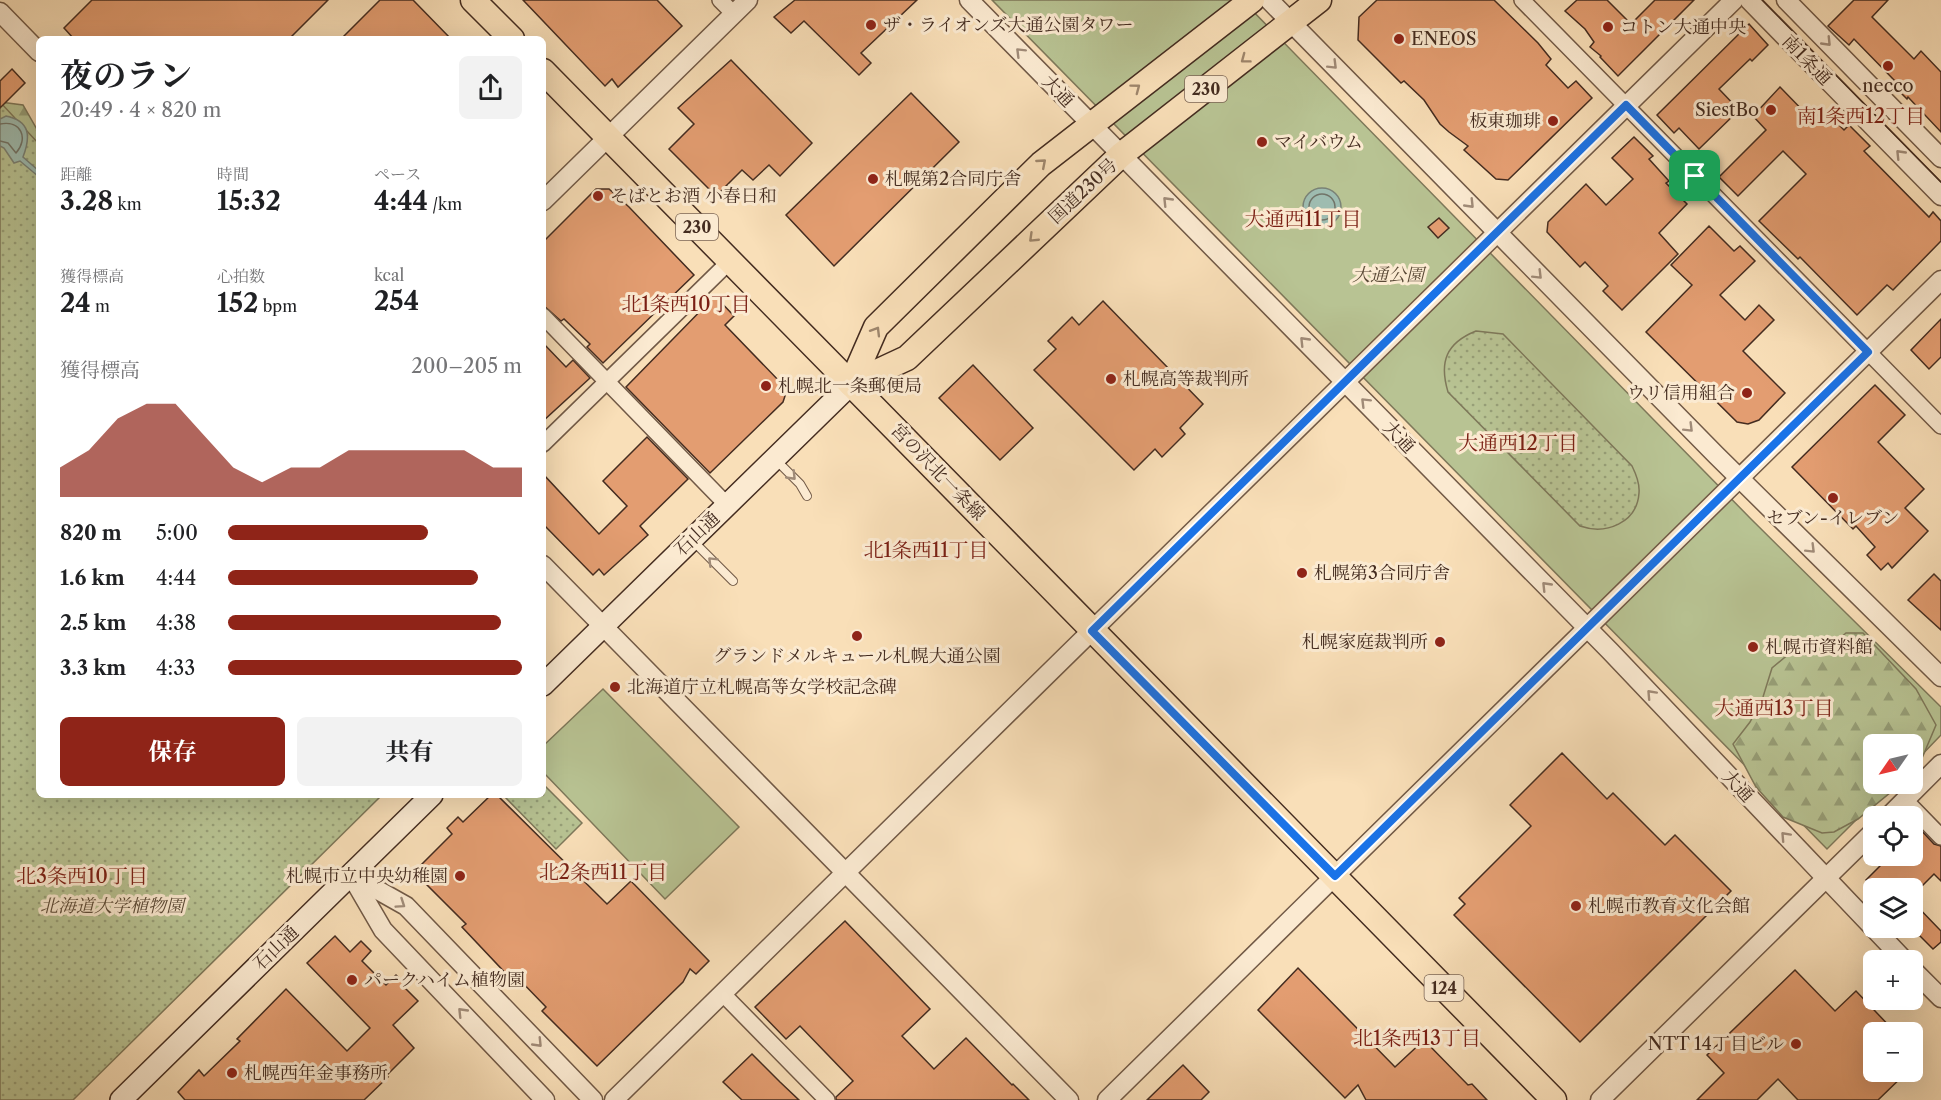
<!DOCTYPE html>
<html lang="ja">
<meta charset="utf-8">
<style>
:root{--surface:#fff;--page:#f2f2f2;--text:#202124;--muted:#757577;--accent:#8f2418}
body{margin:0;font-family:"Libre Caslon Text","Noto Serif JP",serif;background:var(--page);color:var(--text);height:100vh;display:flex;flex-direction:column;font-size:22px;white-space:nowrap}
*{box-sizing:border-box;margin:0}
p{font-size:20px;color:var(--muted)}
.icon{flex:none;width:33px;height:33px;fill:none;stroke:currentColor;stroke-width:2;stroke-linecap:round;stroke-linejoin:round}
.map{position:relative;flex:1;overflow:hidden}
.sheet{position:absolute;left:36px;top:36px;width:510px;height:762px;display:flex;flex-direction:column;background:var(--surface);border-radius:9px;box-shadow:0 6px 24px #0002}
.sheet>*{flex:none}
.needle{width:39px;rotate:236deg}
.buttons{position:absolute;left:1863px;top:734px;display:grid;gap:12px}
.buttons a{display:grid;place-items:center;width:60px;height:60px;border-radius:9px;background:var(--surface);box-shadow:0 6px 24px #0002;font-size:30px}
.pin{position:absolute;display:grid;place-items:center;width:51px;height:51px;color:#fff;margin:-26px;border-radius:12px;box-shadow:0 3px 9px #0006}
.round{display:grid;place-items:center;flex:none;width:63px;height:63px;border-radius:9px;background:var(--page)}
.head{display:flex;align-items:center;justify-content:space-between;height:102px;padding:0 24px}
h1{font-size:33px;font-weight:700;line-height:45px}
.metrics{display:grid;grid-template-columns:repeat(3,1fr);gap:9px;height:102px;padding:6px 24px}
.metrics div{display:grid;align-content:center}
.metrics b{font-size:26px;font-weight:700}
.metrics small{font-size:16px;font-weight:400}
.metrics p{font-size:16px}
.chart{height:168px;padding:12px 24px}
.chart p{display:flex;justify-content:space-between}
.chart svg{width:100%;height:108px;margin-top:6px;fill:var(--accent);opacity:.7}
.action{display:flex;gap:12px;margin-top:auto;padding:12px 24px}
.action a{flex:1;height:69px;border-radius:9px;background:var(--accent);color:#fff;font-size:24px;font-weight:700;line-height:69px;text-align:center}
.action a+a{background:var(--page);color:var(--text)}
ul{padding:0 24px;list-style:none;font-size:20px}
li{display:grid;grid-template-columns:96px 72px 1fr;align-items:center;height:45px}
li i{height:15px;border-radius:8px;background:var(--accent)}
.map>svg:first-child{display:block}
.green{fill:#b8c393;stroke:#7e785a;stroke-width:1.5}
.forest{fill:url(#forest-firs);stroke:#7e785a;stroke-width:1.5}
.garden{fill:url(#garden-dots);stroke:#7e785a;stroke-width:1.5}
.water{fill:#9ebcb0;stroke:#7a8276;stroke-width:1.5}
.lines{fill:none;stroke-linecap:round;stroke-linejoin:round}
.shore{stroke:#717468;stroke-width:1.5}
.building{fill:#e39d71;stroke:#442c20;stroke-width:1.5}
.service-casing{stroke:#715946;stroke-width:10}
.minor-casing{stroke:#715946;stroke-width:18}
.tertiary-casing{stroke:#715946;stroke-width:21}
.secondary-casing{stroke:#442c20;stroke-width:24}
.primary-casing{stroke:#442c20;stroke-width:27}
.trunk-casing{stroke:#442c20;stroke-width:27}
.service{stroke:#fbead1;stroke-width:8}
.minor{stroke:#fbead1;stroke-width:15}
.tertiary{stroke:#fbead1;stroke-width:18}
.secondary{stroke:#fbead1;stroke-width:21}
.primary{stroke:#f9dfb8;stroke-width:24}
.trunk{stroke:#f9dfb8;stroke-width:24}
.tram{stroke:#442c20;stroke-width:1.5}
.oneway{stroke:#a08b78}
.oneway2{stroke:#9e866c}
.route-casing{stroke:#fff;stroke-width:12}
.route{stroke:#1a73e8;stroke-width:8}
.poi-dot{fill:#8f2418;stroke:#fbead1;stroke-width:2}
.labels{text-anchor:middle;stroke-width:6;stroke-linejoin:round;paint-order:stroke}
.shield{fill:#fbead1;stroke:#7b6555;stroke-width:1.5}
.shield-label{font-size:16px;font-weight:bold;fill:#442c20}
.poi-label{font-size:18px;fill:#442c20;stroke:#fbead1;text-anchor:start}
.street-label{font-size:18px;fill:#442c20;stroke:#fbead1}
.park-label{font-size:18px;font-style:italic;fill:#5b4a37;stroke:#fbead1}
.neighbourhood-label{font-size:20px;fill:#7a1f14;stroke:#fbead1}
</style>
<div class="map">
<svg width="1941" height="1100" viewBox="0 0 1941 1100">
<defs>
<pattern id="forest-firs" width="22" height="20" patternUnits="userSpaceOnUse" patternTransform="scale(1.5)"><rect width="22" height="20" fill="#b8c393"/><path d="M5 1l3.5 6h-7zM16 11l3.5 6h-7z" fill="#979f78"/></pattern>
<pattern id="garden-dots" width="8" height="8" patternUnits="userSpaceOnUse" patternTransform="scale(1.5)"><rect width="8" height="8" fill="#b8c393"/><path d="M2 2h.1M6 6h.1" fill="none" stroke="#979f78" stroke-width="1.8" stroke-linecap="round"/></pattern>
</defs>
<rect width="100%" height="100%" fill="#f9dfb8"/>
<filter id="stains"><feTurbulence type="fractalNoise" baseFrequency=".00333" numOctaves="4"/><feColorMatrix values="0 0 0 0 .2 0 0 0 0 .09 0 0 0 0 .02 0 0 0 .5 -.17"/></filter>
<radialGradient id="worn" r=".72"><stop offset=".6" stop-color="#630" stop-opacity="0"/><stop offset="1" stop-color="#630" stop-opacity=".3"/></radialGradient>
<g class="green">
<path d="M992,0H1242L1751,519L1941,707V735L1913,764L1912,744H1874V783H1893L1827,849Z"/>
<path d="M603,689L739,827L665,899L543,772V746Z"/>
</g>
<g class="forest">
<path d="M0,102L23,105L39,133V192Z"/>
<path d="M1846,633H1863L1916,689L1936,725L1917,770L1913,774L1912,744H1874V783H1902L1858,819L1834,832L1822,833L1783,817L1756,787L1733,744L1750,722L1763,697L1772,668L1796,648L1823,653Z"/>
</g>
<g class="garden">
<path d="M0,102L39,144V795H382L73,1100H0Z"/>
<path d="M1476,331L1503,334L1632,466C1636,474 1640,483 1639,493C1637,523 1606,535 1580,526L1448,392C1439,362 1446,343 1476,331Z"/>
<path d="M543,784L582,823L556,849L503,795H543Z"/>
</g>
<g class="water">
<path d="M6,116C30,121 31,136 23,157L39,171V177L20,161L14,163L4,148L0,146V119Z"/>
<circle cx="1322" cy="207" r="19"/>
</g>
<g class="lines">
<g class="shore">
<path d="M0,124C21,120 29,138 16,153L8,143L0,141"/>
<circle cx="1322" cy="207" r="13"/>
</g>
</g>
<g class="building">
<path d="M92,0H328L289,39H74L64,28Z"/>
<path d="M380,0H413L451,39H341Z"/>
<path d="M523,0H657L682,26L618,87L612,79L605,86Z"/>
<path d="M795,0H917L861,53L871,63L859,75L804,21L791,33L774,17Z"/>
<path d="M1377,0H1494L1538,43L1551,59L1546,65L1568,88L1576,81L1592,98L1508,180L1496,179L1464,150L1468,146L1449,132L1440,124L1424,100L1404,81L1401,83L1358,40L1359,17Z"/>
<path d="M1577,0H1607L1631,24L1655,0H1694L1618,76L1600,57L1601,56L1590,47L1594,42L1585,29L1565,11Z"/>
<path d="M1854,0H1888L1872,17L1914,59L1921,51L1941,72V132L1908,97L1907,99L1891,83L1894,80L1854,39L1849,45L1828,26Z"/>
<path d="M1749,24L1768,45L1752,61L1750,59L1719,89L1739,110L1699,149L1679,128L1674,133L1657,115Z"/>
<path d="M731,60L812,143L780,176L769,165L753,180L742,170L716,196L669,149L694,124L678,108Z"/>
<path d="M12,69L25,83L0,108V81Z"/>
<path d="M1780,87L1812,120L1823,109L1844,130L1849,125L1870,146L1864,151L1929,217L1933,212L1941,221V241L1893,290L1887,285L1857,315L1800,257L1798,259L1759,221L1806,174L1783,151L1738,196L1719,177L1766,130L1753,116Z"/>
<path d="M911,93L959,142L834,266L786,215Z"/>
<path d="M1634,137L1653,156L1649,159L1669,181L1666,183L1687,204L1659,233L1678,254L1622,310L1603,291L1608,286L1585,262L1580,267L1547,232L1548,222L1586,184L1606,205L1633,179L1612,158Z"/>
<path d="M596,189H609L629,207L694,275L603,363L587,347L590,344L564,319L561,321L543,305V242Z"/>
<path d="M1439,218L1449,228L1438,238L1428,227Z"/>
<path d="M1709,226L1734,251L1740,246L1755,261L1720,295L1745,320L1759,305L1774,320L1743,351L1785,393L1759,420L1748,424L1737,422L1646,332L1692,285L1671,265Z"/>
<path d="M715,296L734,316L725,325L783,385L785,396L783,402L710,473L626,387Z"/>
<path d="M1103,301L1203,404L1180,428L1185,434L1162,457L1155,449L1134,470L1034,370L1056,349L1048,341L1072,317L1079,325Z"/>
<path d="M1941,319V357L1929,369L1911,350Z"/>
<path d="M543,343L566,367L573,360L590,378L543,421Z"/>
<path d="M973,365L1033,428L1000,460L939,398Z"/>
<path d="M1875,385L1905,415L1878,442L1924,489L1905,508L1928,531L1892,568L1888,563L1881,570L1867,555L1875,547L1856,526L1853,529L1792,467Z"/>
<path d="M647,437L688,479L640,526L648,535L604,575L599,569L593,575L543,524V474L599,534L627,506L603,481Z"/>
<path d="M1934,574L1941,581V630L1908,600Z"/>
<path d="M1562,753L1607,799L1613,793L1665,845L1675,835L1731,891L1580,1042L1454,915L1465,904L1459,898L1531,826L1510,805Z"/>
<path d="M491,795H497L607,904L631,881L709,961L696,974L690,969L683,982L597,1066L542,1011L546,1007L515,975L511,979L462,927L466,924L414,872L452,834L447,828L458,817L463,822Z"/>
<path d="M1918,827L1934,844L1941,846V881L1934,874L1920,888H1874L1866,880L1891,855H1912V832Z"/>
<path d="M1912,901L1941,931V942L1933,949L1912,928Z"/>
<path d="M845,921L930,1009L902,1036L934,1069L966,1038L1012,1085L1013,1084L1029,1100H836V1097L853,1081L800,1026L786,1039L755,1007Z"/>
<path d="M335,936L350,952L361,941L371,951L362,961L386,985L396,975L407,986L405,988L418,1001L393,1025L414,1048L386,1076L388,1077L364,1100H185L178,1092L199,1070L204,1076L240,1041L237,1039L286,989L347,1051L370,1028L307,963Z"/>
<path d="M1298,968L1395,1067L1424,1040L1468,1085L1472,1084L1487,1100H1366L1358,1085L1345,1098L1258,1010Z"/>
<path d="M1795,970L1835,1011L1856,991L1895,1032H1874V1071H1908L1878,1100H1798L1778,1079L1757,1100H1697L1724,1073L1707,1055Z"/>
<path d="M752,1054L780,1082L799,1100H742L723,1082Z"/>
<path d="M1183,1065L1209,1092L1201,1100H1147Z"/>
</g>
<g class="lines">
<defs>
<g id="service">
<path d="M775,459L800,484L807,496"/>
<path d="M692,540L733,581"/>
</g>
<g id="minor">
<path d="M720,0L734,14"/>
<path d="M1522,0L1941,426"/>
<path d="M543,316L727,505"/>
<path d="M543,444L730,261"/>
<path d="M1905,800L1941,837"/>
<path d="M722,993L827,1100"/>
</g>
<g id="tertiary">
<path d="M969,0L1610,651L1904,960"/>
<path d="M1269,0L1716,455L1941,677"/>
<path d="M1749,0L1941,196"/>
<path d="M1786,0L1941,158"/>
<path d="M0,12L39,52"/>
<path d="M543,201L748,0"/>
<path d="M543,565L1069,1100"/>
<path d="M1889,816L1941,764"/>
<path d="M351,875L406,906L593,1100"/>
<path d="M351,875L383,930L545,1100"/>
<path d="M1912,969L1941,998"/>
<path d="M614,1100L1734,0"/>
<path d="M1107,1100L1941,280"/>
<path d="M1600,1100L1874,831"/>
</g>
<g id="secondary">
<path d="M543,685L851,384"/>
<path d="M121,1100L432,795"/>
</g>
<path id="primary" d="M851,384L1554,1100"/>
<g id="trunk">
<path d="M473,0L512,39"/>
<path d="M543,71L851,384"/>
<path d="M851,384L907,358L1121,155L1319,0"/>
<path d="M851,384L876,327L1041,164L1252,0"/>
</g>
</defs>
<use href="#service" class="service-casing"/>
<use href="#minor" class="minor-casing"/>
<use href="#tertiary" class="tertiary-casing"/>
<use href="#secondary" class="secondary-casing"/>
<use href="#primary" class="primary-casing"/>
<use href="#trunk" class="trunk-casing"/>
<use href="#service" class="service"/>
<use href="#minor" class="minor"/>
<use href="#tertiary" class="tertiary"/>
<use href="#secondary" class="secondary"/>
<use href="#primary" class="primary"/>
<use href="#trunk" class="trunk"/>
<path class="tram" d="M1762,0L1941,182"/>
</g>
<defs><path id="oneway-chevron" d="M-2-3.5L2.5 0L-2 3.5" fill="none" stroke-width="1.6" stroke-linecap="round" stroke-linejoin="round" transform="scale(1.5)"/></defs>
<g class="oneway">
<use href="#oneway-chevron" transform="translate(1827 42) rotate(46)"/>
<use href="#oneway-chevron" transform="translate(1020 52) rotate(-135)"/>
<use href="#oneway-chevron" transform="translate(1333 65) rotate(45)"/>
<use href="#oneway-chevron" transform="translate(1900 154) rotate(-134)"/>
<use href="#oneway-chevron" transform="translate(1167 201) rotate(-134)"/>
<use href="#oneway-chevron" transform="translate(1470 204) rotate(46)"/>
<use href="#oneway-chevron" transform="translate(1538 275) rotate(45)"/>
<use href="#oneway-chevron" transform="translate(1304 341) rotate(-134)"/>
<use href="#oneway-chevron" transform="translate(1365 402) rotate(-135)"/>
<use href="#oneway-chevron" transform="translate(1689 428) rotate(45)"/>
<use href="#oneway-chevron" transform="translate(792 476) rotate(46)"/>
<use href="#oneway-chevron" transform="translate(1811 549) rotate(45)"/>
<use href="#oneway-chevron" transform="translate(712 561) rotate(-135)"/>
<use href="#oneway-chevron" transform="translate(1546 586) rotate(-134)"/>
<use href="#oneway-chevron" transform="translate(1651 694) rotate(-133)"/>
<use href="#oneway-chevron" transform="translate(1785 836) rotate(-133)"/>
<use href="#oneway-chevron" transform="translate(401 904) rotate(34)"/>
<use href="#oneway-chevron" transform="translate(462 1012) rotate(-134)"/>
<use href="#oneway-chevron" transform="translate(538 1043) rotate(46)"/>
</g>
<g class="oneway2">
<use href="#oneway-chevron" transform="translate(1245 59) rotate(143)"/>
<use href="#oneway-chevron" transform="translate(1136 88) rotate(-37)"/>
<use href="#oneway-chevron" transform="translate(1042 163) rotate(-41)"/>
<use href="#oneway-chevron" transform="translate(1033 238) rotate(136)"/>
<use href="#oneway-chevron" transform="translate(876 331) rotate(-59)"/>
</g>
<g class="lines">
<defs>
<path id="route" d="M1626,105L1868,352L1335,876L1092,631Z"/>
</defs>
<use href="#route" class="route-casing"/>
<use href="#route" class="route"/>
</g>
<g class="poi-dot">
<circle cx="871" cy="25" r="6"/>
<circle cx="1608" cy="27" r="6"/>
<circle cx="1399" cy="39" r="6"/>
<circle cx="1888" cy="66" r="6"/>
<circle cx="1771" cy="110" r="6"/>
<circle cx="1553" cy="121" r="6"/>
<circle cx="1262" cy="142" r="6"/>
<circle cx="873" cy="179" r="6"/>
<circle cx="598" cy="196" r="6"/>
<circle cx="1111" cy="379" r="6"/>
<circle cx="766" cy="386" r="6"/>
<circle cx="1747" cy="393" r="6"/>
<circle cx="1833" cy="498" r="6"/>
<circle cx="1302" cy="573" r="6"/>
<circle cx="857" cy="636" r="6"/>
<circle cx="1440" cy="642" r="6"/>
<circle cx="1753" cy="647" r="6"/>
<circle cx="615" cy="687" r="6"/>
<circle cx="460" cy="876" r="6"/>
<circle cx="1576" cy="906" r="6"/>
<circle cx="352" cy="980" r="6"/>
<circle cx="1796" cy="1044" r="6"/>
<circle cx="232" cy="1073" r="6"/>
</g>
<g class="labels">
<g class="shield">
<rect x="1185" y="76" width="42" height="26" rx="4.5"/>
<rect x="676" y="214" width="42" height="26" rx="4.5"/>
<rect x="1424.5" y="975" width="39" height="26" rx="4.5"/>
</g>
<g class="shield-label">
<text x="1206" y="95">230</text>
<text x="697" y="233">230</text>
<text x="1444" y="994">124</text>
</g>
<g class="poi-label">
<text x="883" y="31">ザ・ライオンズ大通公園タワー</text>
<text x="1620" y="33">コトン大通中央</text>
<text x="1411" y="45">ENEOS</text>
<text x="1888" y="92" text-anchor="middle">necco</text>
<text x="1759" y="116" text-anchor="end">SiestBo</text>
<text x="1541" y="127" text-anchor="end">板東珈琲</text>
<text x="1274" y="148">マイバウム</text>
<text x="885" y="185">札幌第2合同庁舎</text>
<text x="610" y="202">そばとお酒 小春日和</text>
<text x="1123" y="385">札幌高等裁判所</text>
<text x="778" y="392">札幌北一条郵便局</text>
<text x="1735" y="399" text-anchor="end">ウリ信用組合</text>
<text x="1833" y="524" text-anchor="middle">セブン-イレブン</text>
<text x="1314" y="579">札幌第3合同庁舎</text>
<text x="1428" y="648" text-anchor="end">札幌家庭裁判所</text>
<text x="1765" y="653">札幌市資料館</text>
<text x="857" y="662" text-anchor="middle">グランドメルキュール札幌大通公園</text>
<text x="627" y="693">北海道庁立札幌高等女学校記念碑</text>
<text x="448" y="882" text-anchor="end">札幌市立中央幼稚園</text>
<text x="1588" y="912">札幌市教育文化会館</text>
<text x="364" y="986">パークハイム植物園</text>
<text x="1784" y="1050" text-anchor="end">NTT 14丁目ビル</text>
<text x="244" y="1079">札幌西年金事務所</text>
</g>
<g class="street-label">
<text transform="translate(1807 60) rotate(46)" y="6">南1条通</text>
<text transform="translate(1058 91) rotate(46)" y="6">大通</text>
<text transform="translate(1083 191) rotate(-43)" y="6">国道230号</text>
<text transform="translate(1399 437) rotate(46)" y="6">大通</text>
<text transform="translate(938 472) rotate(46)" y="6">宮の沢北一条線</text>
<text transform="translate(697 534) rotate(-44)" y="6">石山通</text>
<text transform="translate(1738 786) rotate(47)" y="6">大通</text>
<text transform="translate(276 948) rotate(-44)" y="6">石山通</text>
</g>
<g class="park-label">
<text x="1388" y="281">大通公園</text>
<text x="112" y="912">北海道大学植物園</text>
</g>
<g class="neighbourhood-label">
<text x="1861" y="123">南1条西12丁目</text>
<text x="1303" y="226">大通西11丁目</text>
<text x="686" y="311">北1条西10丁目</text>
<text x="1518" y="450">大通西12丁目</text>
<text x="926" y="557">北1条西11丁目</text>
<text x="1774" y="715">大通西13丁目</text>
<text x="603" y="879">北2条西11丁目</text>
<text x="82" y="883">北3条西10丁目</text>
<text x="1417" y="1045">北1条西13丁目</text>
</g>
</g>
<rect width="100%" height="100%" filter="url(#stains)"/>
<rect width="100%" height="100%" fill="url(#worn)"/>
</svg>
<div class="buttons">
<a><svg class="needle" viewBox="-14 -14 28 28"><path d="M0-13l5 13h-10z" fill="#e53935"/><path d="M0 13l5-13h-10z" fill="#757577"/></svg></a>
<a><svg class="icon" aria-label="locate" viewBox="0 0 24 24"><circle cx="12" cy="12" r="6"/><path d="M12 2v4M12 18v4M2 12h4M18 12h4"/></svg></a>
<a><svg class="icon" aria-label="layers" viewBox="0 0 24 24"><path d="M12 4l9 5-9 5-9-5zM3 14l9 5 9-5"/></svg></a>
<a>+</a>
<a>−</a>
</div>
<div class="pin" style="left:1695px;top:176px;background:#1e9e55"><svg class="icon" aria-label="arrive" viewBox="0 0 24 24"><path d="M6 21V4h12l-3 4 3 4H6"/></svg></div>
<section class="sheet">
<div class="head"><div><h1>夜のラン</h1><p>20:49 · 4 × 820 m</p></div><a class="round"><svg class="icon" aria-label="share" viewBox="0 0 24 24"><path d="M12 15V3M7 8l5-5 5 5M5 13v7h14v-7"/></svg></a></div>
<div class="metrics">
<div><p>距離</p><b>3.28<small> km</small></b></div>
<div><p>時間</p><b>15:32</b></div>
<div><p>ペース</p><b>4:44<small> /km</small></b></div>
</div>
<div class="metrics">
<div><p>獲得標高</p><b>24<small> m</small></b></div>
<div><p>心拍数</p><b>152<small> bpm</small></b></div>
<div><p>kcal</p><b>254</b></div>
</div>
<div class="chart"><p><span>獲得標高</span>200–205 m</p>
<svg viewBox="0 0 160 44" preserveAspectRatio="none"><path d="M0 44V32L10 25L20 12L30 6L40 6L50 19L60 32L70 38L80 32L90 32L100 25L110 25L120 25L130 25L140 25L150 32L160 32V44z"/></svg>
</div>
<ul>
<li><b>820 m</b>5:00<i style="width:68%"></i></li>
<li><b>1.6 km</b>4:44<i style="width:85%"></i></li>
<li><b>2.5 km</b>4:38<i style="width:93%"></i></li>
<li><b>3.3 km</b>4:33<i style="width:100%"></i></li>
</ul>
<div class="action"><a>保存</a><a>共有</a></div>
</section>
</div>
